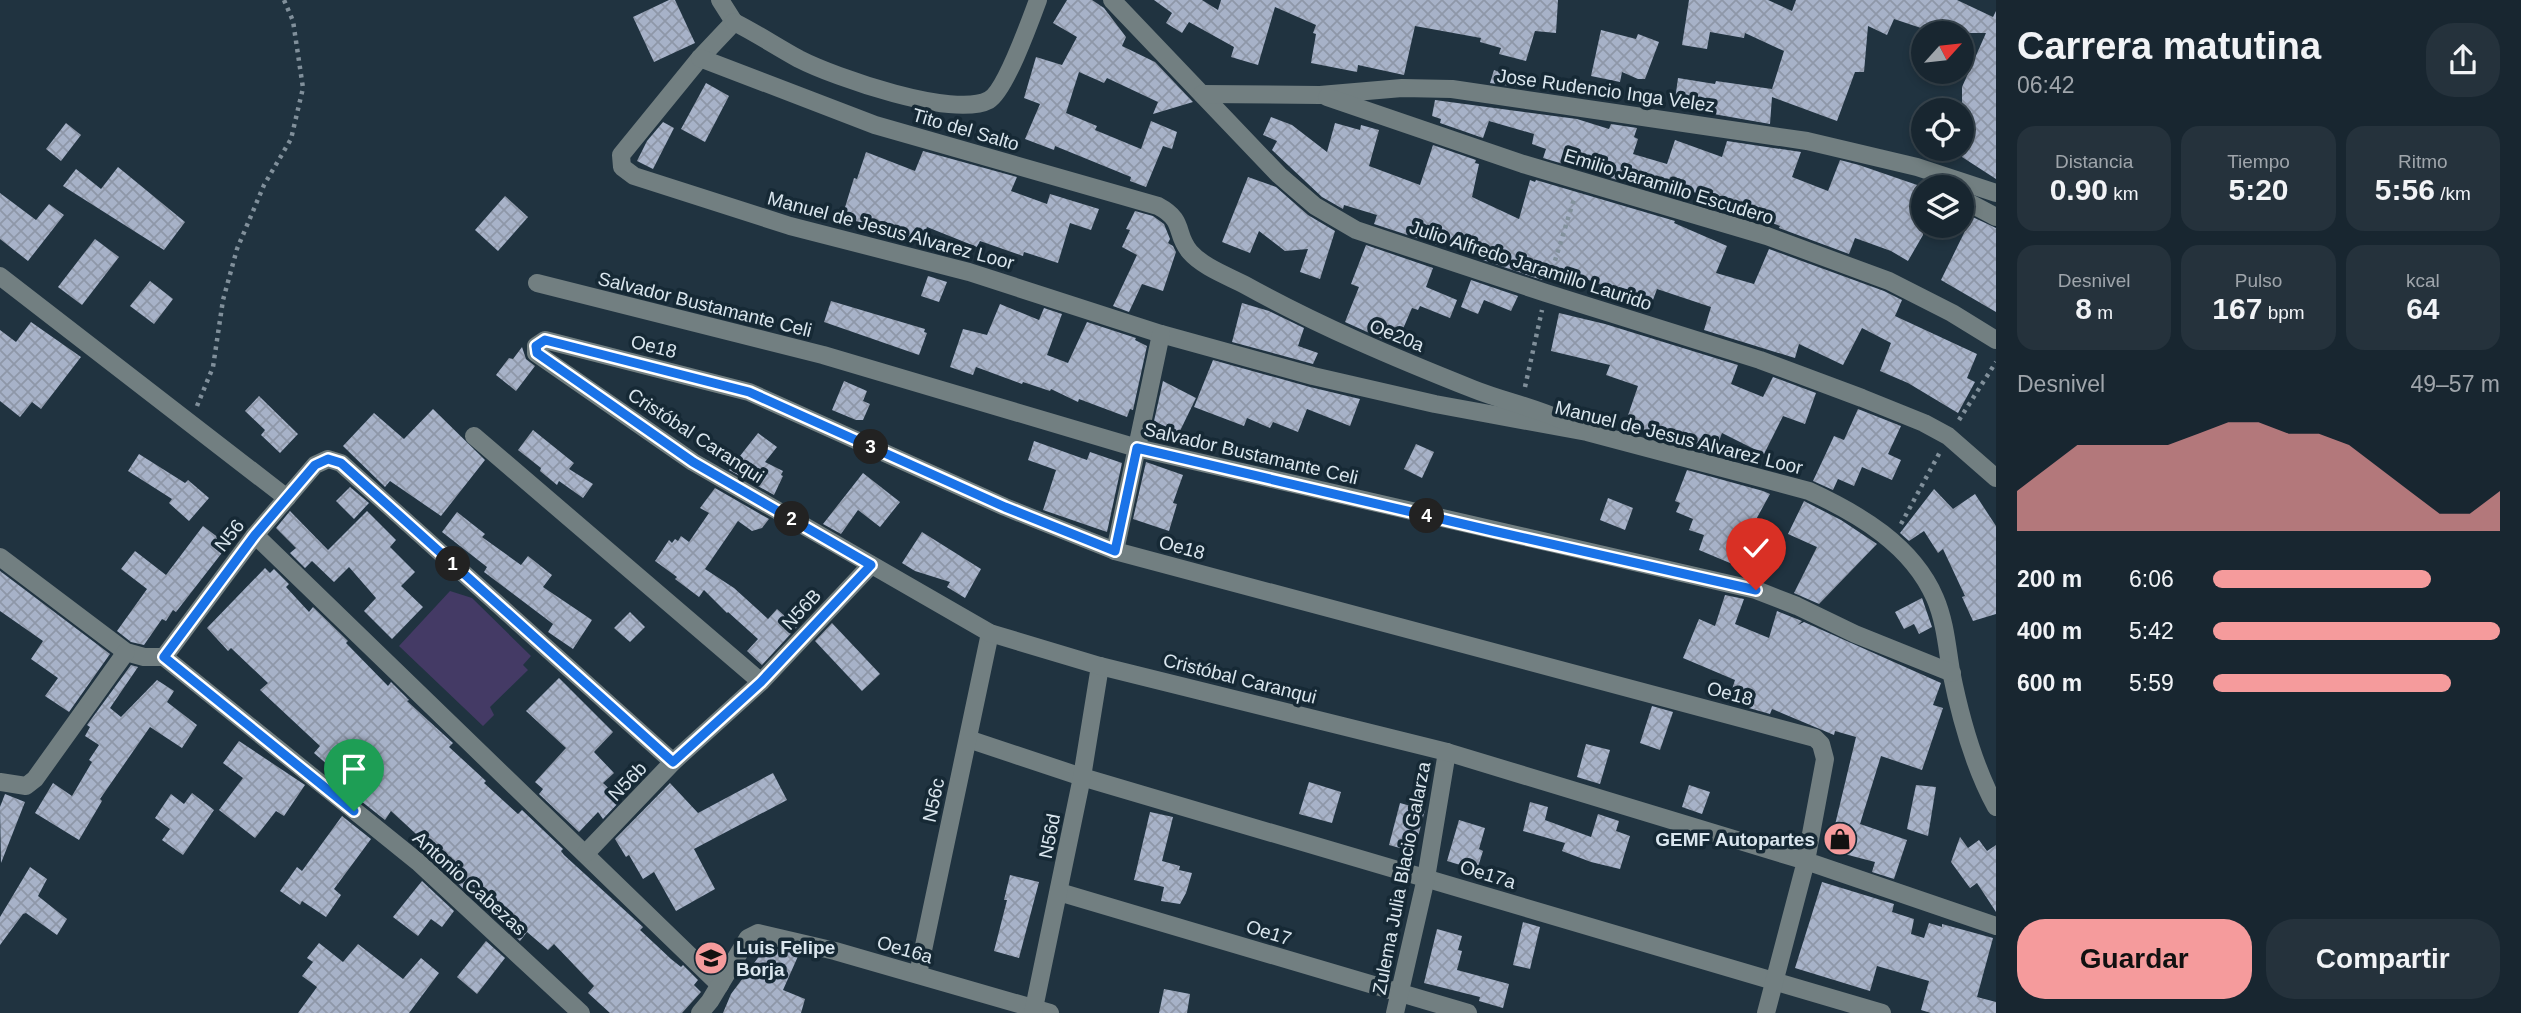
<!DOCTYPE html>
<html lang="es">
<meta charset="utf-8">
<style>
:root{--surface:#182630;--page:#25323c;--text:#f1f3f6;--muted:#9fa5ab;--line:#36434c;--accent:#f59b9c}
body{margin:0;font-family:Arial,sans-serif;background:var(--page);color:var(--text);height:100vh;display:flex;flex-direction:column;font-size:26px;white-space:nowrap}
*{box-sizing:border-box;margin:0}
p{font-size:23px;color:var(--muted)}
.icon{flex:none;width:38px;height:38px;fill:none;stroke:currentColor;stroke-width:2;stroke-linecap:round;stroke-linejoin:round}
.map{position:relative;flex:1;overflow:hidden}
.sheet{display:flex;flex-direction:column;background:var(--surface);width:525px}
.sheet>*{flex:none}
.needle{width:46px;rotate:63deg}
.tools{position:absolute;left:1911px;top:21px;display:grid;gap:14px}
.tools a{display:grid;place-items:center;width:63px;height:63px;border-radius:50%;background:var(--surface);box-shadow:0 4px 10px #0003,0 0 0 2px var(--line);font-size:35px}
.pin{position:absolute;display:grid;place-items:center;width:60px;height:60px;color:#fff;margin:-72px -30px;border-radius:50% 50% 50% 0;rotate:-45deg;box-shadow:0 0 7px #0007}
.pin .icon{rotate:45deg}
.km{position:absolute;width:35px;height:35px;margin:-18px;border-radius:50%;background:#222;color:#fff;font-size:19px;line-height:35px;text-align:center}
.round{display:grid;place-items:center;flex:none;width:74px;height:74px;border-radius:28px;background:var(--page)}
.head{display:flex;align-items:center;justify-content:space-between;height:119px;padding:0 21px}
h1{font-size:38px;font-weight:700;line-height:52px}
.metrics{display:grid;grid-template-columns:repeat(3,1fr);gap:10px;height:119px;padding:7px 21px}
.metrics div{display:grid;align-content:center;border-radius:18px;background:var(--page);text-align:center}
.metrics b{font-size:30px;font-weight:700}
.metrics small{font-size:19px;font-weight:400}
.metrics p{font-size:19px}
.chart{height:196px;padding:14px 21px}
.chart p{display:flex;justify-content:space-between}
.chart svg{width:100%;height:126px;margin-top:7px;fill:var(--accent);opacity:.7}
.action{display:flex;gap:14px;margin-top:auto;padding:14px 21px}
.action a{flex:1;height:80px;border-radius:28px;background:var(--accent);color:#111;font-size:28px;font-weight:700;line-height:80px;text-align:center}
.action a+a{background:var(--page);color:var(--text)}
ul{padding:0 21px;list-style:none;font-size:23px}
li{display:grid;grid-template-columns:112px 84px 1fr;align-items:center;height:52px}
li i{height:18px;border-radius:9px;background:var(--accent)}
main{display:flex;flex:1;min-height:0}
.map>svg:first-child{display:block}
.green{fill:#443a65}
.building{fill:url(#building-cross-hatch)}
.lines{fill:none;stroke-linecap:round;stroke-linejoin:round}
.path{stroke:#81909b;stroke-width:4.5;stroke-dasharray:3.5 5;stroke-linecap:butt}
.minor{stroke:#727f81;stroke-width:18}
.route-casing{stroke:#fff;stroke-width:14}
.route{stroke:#1a73e8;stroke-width:9}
.labels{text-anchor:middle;stroke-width:7;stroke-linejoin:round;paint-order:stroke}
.street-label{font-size:19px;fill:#dae6ee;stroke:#162935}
.poi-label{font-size:19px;font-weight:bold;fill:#dae6ee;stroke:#162935;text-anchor:end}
</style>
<main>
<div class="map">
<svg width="1996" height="1013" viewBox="0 0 1996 1013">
<defs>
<pattern id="building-cross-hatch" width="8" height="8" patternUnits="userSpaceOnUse" patternTransform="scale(1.75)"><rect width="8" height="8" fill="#a7b2c8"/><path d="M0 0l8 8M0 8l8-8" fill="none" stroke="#8e97a8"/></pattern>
</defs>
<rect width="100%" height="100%" fill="#203340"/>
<path class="green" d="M450,591L472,598L531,656L523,665L528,670L490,707L494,715L483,726L399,646Z"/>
<g class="building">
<path d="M669,0H675L695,43L654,62L633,17Z"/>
<path d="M1067,0H1092L1104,8L1126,37L1122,46L1155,62L1193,102L1153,114L1158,102L1107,78L1104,83L1079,72L1066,113L1097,126L1095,130L1141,149L1151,121L1177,132L1172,149L1163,146L1146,187L1130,181L1131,177L1055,146L1054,150L1025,139L1040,104L1024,98L1036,57L1062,65L1077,37L1053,23Z"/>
<path d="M1154,0H1202L1218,10L1221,0H1558L1556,33L1535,31L1526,61L1499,54L1501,48L1480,42L1481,38L1415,26L1404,75L1358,65L1357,72L1311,63L1316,34L1313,33L1316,25L1275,7L1258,65L1231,57L1234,47L1189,22L1182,33L1166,23L1172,13Z"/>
<path d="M1689,0H1768L1792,11L1796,0H1957L1993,17L1996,11V179L1962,157V87L1986,33H1936L1894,19L1887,35L1868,26L1864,72H1855L1837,121L1772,97L1770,124L1674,107L1678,78L1715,84L1716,81L1772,89L1784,51L1745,33L1744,38L1710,32L1707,49L1682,45Z"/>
<path d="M1601,30L1636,39L1638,34L1659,42L1645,79H1638L1622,72L1620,82L1591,76Z"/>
<path d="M1494,70L1520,80L1518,87L1490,83Z"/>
<path d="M706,83L729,96L705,142L681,129Z"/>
<path d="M1435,100L1577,119L1609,129L1611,124L1637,128L1634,137L1638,139L1633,154L1667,164L1675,140L1722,157L1727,141L1801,152L1792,177L1828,191L1840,160L1859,165L1923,187V235L1908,261L1891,251L1855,238L1849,254L1779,228L1780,226L1686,189L1682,199L1543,158L1546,149L1532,144L1534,134L1489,121L1483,138L1440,123L1441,119L1432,116Z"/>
<path d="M1271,117L1292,125L1327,152L1335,123L1360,130L1361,125L1379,130L1369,166L1420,185L1433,145L1476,160L1475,163L1479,164L1472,197L1519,219L1530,180L1535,182L1536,180L1675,221L1674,223L1727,246L1716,273L1754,284L1769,249L1884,291L1902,300L1895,316L1977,354L1967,378L1975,382L1958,413L1908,383L1880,371L1891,343L1862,328L1843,365L1799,344L1795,358L1704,330L1711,307L1657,289L1650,308L1603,289L1604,286L1548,264L1542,280L1480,259V257L1442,242L1441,246L1374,224L1377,215L1344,205L1343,209L1322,197L1272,150L1277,141L1263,135Z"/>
<path d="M663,122L674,128L653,169L637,161L647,141Z"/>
<path d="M66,123L81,135L61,161L46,149Z"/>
<path d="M923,151L1017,177L1011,191L1047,204L1050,194L1099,209L1091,230L1070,223L1058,263L1024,252L1023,256L980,241L977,247L927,227L920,244L887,230L842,217L854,178L857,179L866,152L915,171Z"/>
<path d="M118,167L185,222L164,250L63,186L76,169L101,189Z"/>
<path d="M1248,177L1276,187L1308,215L1335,231L1320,279L1300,272L1308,249L1285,251L1259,231L1250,253L1222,242Z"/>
<path d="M0,193L36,220L49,204L64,215L28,261L0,239Z"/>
<path d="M505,196L528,217L498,251L475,230Z"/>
<path d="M1135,211L1153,216L1164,224L1170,239L1168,243L1173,246L1176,252L1163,291L1142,284L1129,312L1113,306L1137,255L1122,247L1130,230L1126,229Z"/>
<path d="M1962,212L1996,228V312L1941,280L1965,231L1962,229Z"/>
<path d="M95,239L119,257L82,305L58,287Z"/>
<path d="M1366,245L1433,268L1426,287L1457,300L1450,318L1420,306L1418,310L1412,308L1396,345L1345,322L1359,287L1351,284Z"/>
<path d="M928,276L947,282L939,302L921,296Z"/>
<path d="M1471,280L1518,296L1511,311L1484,300L1478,314L1461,307Z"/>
<path d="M150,281L173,299L154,324L130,306Z"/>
<path d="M831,301L925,329L924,332L927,333L919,355L824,322Z"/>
<path d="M1242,303L1269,311L1304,328L1298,346L1318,353L1313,364L1232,342Z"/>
<path d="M1000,304L1039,320L1044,308L1062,314L1047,355L1068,363L1087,322L1136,338L1135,340L1147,346L1133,410L1130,409L1127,417L1079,399L1078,402L1051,389L1050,391L1023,382L1022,384L976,367L973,375L950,367L963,329L987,335Z"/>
<path d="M1559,313L1605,324L1738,365L1731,384L1763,397L1773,377L1816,393L1805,424L1783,416L1764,454L1722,433L1714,454L1624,427L1638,386L1606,375L1610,365L1551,351Z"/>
<path d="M31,322L81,357L41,409L32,402L20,417L0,401V330L16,342Z"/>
<path d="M522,347L526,359L535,366L516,391L496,375L509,358L513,359Z"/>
<path d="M1213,360L1310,387L1360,399L1350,426L1307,409L1298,432L1273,422L1270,428L1247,418L1244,426L1194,407Z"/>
<path d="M844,381L867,391L863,401L870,404L863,420H856L832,410Z"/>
<path d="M1163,381L1196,398L1179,433L1154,421Z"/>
<path d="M259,396L298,434L280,453L261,435L265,430L245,411Z"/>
<path d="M433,409L485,460L441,516L390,481L385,487L343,446L374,413L404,439Z"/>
<path d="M1858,409L1901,426L1888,454L1901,460L1892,480L1862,467L1854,486L1838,479L1833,490L1813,481L1834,436L1844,440Z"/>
<path d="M533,430L574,463L569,469L593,484L583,498L559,481L557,485L540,471L541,468L518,450Z"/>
<path d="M758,433L777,447L765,462L783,471L781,475L783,476L774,495L729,470Z"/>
<path d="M1034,441L1087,460L1090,452L1122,463L1107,532L1043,510L1056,470L1028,460Z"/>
<path d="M1416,444L1434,452L1422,478L1404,469Z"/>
<path d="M139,454L185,483L188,480L209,498L189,521L169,503L172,499L128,471Z"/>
<path d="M1146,462L1183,475L1173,503L1177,504L1169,531L1133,519Z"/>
<path d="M1687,470L1763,491L1770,494L1753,525L1764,530L1749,571L1699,550L1704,535L1689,530L1693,519L1676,512L1680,503L1675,501Z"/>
<path d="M863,473L900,502L880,527L858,510L841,534L823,524Z"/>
<path d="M350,487L369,503L354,519L336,501Z"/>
<path d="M715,488L769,519L762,528L752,531L738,521L705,569L734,588L768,619L777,609L797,627L762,665L747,651L758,639L728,612L727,613L704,590L699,597L675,579L677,577L655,561L669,540L672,543L675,539L678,541L681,536L689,542L709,513L700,508Z"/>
<path d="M1934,489L1953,509L1975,494L1996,526V614L1973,621L1962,597L1965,596L1943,549L1938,553L1924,531L1909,541L1900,533Z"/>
<path d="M1608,498L1633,508L1625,530L1600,520Z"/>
<path d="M1804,501L1841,520L1877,544L1819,604L1794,593L1817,547L1788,534Z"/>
<path d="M290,511L328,550L367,511L396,540L390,547L415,572L401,586L423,607L392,639L364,611L376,598L349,567L334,582L312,561L305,568L290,553L296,548L276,528Z"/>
<path d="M457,512L485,534L482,537L521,565L528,556L552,575L543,587L592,620L573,649L548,632L553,624L484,572L487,567L442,532Z"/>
<path d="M203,526L228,545L176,612L173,610L166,621L162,619L144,645L131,642L117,631L147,589L121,569L135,551L166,575Z"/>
<path d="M922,532L981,569L965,598L947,587L950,582L915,571L902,563Z"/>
<path d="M265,568L270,573L274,569L289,584L286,587L309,612L313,607L348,641L346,643L388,686L391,682L409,700L407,701L453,743L449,747L486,781L484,783L518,814L522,810L563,849L561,851L564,855L643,927L640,930L671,959L681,967L683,965L698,980L694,985L701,992L682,1013H610L588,993L594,986L554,944L548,950L527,932L520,941L501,923L507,916L482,891L480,892L472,886L467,892L436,863L438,859L424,847L427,844L391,811L385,820L356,797L359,792L314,753L320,746L260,690L268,683L231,648L228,651L207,628Z"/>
<path d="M0,571L110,654L69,712L45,696L58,678L31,659L43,641L0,611Z"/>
<path d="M1725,595L1744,599L1735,624L1769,638L1777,611L1802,621L1798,625L1804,622L1941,683L1933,705L1943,708L1922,770L1881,756L1860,824L1907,840L1894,879L1872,872L1875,862L1829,850L1856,737L1835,731L1834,735L1772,709L1770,714L1728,702L1735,680L1683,658L1699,619L1715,626Z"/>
<path d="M1922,598L1932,627L1919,634L1914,624L1904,629L1895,612Z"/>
<path d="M630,612L645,627L630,642L614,628Z"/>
<path d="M832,623L880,674L862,691L815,641Z"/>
<path d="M131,665L138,667L110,708L121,717L157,680L174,691L167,702L197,725L182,748L150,727L100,799L102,801L79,840L35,813L53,783L72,796L92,762L89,760L99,745L85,736L90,727L87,725Z"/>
<path d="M559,678L613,732L594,752L614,773L603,783L621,800L603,819L598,812L579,832L539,794L543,789L535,782L566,748L526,711Z"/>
<path d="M1652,706L1673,712L1660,750L1640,743Z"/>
<path d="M239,741L305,785L284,816L276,811L255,838L219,810L243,778L223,763Z"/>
<path d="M1586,744L1610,750L1600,784L1577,777Z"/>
<path d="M773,773L787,800L694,849L715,889L676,911L654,872L643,879L629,855L626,857L615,839L670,783L698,813Z"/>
<path d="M1309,782L1341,792L1332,823L1299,814Z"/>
<path d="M1689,785L1710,792L1702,814L1682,807Z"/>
<path d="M1916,785L1936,787L1928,836L1907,829Z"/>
<path d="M192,793L214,810L183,855L162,840L170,829L155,818L171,794L184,804Z"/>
<path d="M5,794L25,802L1,863L0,807Z"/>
<path d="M1530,802L1548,807L1545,820L1591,837L1598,814L1619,821L1616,831L1630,836L1620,869L1591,862L1562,851L1565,843L1523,831Z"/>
<path d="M1400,803L1425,810L1414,852L1389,845Z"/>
<path d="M1150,812L1173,817L1162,861L1180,866L1179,870L1192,873L1186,893L1180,904L1161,901L1164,887L1134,880Z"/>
<path d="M342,816L371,839L334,889L341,895L326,917L302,901L300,905L280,891L297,867L302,871Z"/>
<path d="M1459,820L1485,828L1479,849L1483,851L1477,870L1447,861Z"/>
<path d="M1960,837L1968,848L1979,840L1987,851L1996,845V912L1977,883L1970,888L1951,862Z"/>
<path d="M30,867L47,879L38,896L67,919L57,935L26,913L23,914L0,945V917Z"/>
<path d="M1010,875L1039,882L1019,958L994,951L1007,900H1004Z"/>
<path d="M422,881L454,911L442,927L431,919L418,936L393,917Z"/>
<path d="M1822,882L1894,904L1892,912L1914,919L1911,934L1924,938L1929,923L1942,927V924L1993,938L1977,997L1996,1002V1013H1931L1921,1010L1929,981L1877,966L1870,991L1795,968Z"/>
<path d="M1523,922L1540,927L1530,969L1513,965Z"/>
<path d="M1437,929L1462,936L1458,950L1462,951L1457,970L1509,984L1503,1008L1479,1001L1480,997L1424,983Z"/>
<path d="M486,941L505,958L477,994L457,977Z"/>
<path d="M319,943L343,962L358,944L403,979L421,958L439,973L409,1013H298L317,987L302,976L313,962L307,958Z"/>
<path d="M766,947L799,954L783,990L805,999L801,1013H723L731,994Z"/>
<path d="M1164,989L1190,994L1187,1013H1159Z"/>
</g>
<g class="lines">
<g class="path">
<path d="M1550,277L1574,199"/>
<path d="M1525,387L1542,310"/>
<path d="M197,406L213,367L223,300L237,249L264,185L291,139L303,88L293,21L284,0"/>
<path d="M1959,420L1996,362"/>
<path d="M1901,524L1940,452"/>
</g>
<g class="minor">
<path d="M720,0L734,22"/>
<path d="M1112,0L1279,175L1315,206L1356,230L1546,293L1760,360L1862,398L1924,423L1948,436L1996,478"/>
<path d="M734,22L700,58L621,155L622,167L634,176L790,226L969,272L1161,334L1313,376L1435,404L1587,432L1809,491C1859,514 1912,545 1935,598C1945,621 1947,647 1951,671C1960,716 1974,767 1996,807"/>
<path d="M734,22C756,33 777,47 799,59C834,77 954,119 989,100C1005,91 1031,19 1038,0"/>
<path d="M700,58L875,125L1158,206C1186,221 1174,233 1190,252C1203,267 1228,276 1245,285C1319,326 1395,358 1473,389C1503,401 1534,407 1564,421"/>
<path d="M1202,94L1320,95L1402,88L1452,89L1807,141L1917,167L1996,193"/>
<path d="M1327,97L1523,164L1767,236L1889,281L1952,313L1996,340"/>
<path d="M1962,199L1996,217"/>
<path d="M0,276L287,498"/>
<path d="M537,283L823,355L1137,448L1756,590L1797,606L1855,634L1952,673"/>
<path d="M474,436L761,682"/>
<path d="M255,535L720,985"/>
<path d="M1115,551L1161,334"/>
<path d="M0,557L126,652L144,657H164"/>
<path d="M164,657L255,535L315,465L328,459L341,463L673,762"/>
<path d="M164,657L418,862L581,1013"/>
<path d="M968,739L1082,777L1882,1013"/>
<path d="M0,782L26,786L35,779L126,652"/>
<path d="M586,853L673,762L761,682L871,565"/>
<path d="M1059,892L1468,1013"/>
<path d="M918,974L990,633"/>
<path d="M700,1013L710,1001L748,938L758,933L835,951L1050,1013"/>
<path d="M1033,1013L1082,777L1100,666"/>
<path d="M1395,1013L1426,878L1447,752"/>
<path d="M1766,1013L1806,861L1825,759L1821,744L1815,738L1115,551L1005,507L749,392L545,340L536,346V353L693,462L990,633L1100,666L1447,752L1806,861L1996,926"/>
</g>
</g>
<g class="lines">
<defs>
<path id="route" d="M354,811L164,657L255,535L315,465L328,459L341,463L673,762L761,682L871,565L693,462L537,353L536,346L545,340L749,392L1005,507L1115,551L1137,448L1493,531L1756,590"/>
</defs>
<use href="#route" class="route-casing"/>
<use href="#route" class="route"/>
</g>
<defs>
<symbol id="shop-disc" viewBox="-11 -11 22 22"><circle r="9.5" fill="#f59b9c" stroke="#162935"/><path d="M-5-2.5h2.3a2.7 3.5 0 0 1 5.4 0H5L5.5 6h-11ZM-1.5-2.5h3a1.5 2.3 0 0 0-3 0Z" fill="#111"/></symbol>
<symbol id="school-disc" viewBox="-11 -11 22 22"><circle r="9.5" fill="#f59b9c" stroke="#162935"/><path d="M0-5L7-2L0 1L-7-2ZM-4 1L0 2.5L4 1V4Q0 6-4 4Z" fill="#111"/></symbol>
</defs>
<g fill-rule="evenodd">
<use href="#shop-disc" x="1821" y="820" width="38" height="38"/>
<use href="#school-disc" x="692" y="939" width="38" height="38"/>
</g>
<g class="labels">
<g class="street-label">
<text transform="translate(1606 90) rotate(8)" y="7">Jose Rudencio Inga Velez</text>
<text transform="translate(966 129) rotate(16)" y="7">Tito del Salto</text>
<text transform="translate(1669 186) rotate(17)" y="7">Emilio Jaramillo Escudero</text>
<text transform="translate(891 230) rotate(15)" y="7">Manuel de Jesus Alvarez Loor</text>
<text transform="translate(1531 265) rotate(18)" y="7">Julio Alfredo Jaramillo Laurido</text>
<text transform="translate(705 304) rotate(14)" y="7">Salvador Bustamante Celi</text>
<text transform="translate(1397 335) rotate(22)" y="7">Oe20a</text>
<text transform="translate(654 346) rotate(14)" y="7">Oe18</text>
<text transform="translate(696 435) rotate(33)" y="7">Cristóbal Caranqui</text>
<text transform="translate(1679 437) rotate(14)" y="7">Manuel de Jesus Alvarez Loor</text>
<text transform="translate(1251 453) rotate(13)" y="7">Salvador Bustamante Celi</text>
<text transform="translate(229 535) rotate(-52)" y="7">N56</text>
<text transform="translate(1182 547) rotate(15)" y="7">Oe18</text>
<text transform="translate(801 609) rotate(-47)" y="7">N56B</text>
<text transform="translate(1240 678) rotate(14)" y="7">Cristóbal Caranqui</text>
<text transform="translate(1730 693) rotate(15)" y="7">Oe18</text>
<text transform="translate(627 781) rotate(-46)" y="7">N56b</text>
<text transform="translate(933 800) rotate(-78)" y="7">N56c</text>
<text transform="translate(1049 836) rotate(-79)" y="7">N56d</text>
<text transform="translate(1488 874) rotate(17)" y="7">Oe17a</text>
<text transform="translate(1401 878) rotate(-79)" y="7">Zulema Julia Blacio Galarza</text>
<text transform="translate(470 883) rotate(42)" y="7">Antonio Cabezas</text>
<text transform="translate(1269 932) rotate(17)" y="7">Oe17</text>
<text transform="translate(905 949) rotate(16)" y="7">Oe16a</text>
</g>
<g class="poi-label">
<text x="1815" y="846">GEMF Autopartes</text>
<text x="736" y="954" text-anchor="start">Luis Felipe<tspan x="736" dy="22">Borja</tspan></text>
</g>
</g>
</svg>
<div class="tools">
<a><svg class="needle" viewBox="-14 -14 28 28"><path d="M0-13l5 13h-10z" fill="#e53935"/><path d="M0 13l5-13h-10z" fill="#9fa5ab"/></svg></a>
<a><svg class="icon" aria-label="locate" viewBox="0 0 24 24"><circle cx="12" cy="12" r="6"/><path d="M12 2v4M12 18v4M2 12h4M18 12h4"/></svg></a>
<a><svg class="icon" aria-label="layers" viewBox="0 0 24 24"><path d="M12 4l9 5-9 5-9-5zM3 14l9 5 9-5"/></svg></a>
</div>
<div class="pin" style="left:354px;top:811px;background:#1e9e55"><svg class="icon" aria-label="arrive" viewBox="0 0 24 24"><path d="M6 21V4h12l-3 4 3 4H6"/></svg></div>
<div class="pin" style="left:1756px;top:590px;background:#d93025"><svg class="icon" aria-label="check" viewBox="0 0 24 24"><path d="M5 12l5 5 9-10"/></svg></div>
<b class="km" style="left:453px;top:564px">1</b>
<b class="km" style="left:792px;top:519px">2</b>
<b class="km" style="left:871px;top:447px">3</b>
<b class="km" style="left:1427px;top:516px">4</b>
</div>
<section class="sheet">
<div class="head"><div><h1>Carrera matutina</h1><p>06:42</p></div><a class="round"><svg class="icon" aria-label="share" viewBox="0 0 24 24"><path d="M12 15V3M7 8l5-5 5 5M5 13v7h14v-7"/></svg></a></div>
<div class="metrics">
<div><p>Distancia</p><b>0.90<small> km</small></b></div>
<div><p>Tiempo</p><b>5:20</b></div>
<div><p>Ritmo</p><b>5:56<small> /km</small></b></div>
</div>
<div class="metrics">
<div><p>Desnivel</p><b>8<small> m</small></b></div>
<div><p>Pulso</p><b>167<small> bpm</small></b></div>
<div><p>kcal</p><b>64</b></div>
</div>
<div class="chart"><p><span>Desnivel</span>49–57 m</p>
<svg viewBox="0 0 160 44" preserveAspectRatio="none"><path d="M0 44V30L10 22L20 14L30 14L40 14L50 14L60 10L70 6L80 6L90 10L100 10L110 14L120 22L130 30L140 38L150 38L160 30V44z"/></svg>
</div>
<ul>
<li><b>200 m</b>6:06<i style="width:76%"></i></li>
<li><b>400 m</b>5:42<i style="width:100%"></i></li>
<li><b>600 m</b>5:59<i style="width:83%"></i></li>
</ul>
<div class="action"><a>Guardar</a><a>Compartir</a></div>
</section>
</main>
